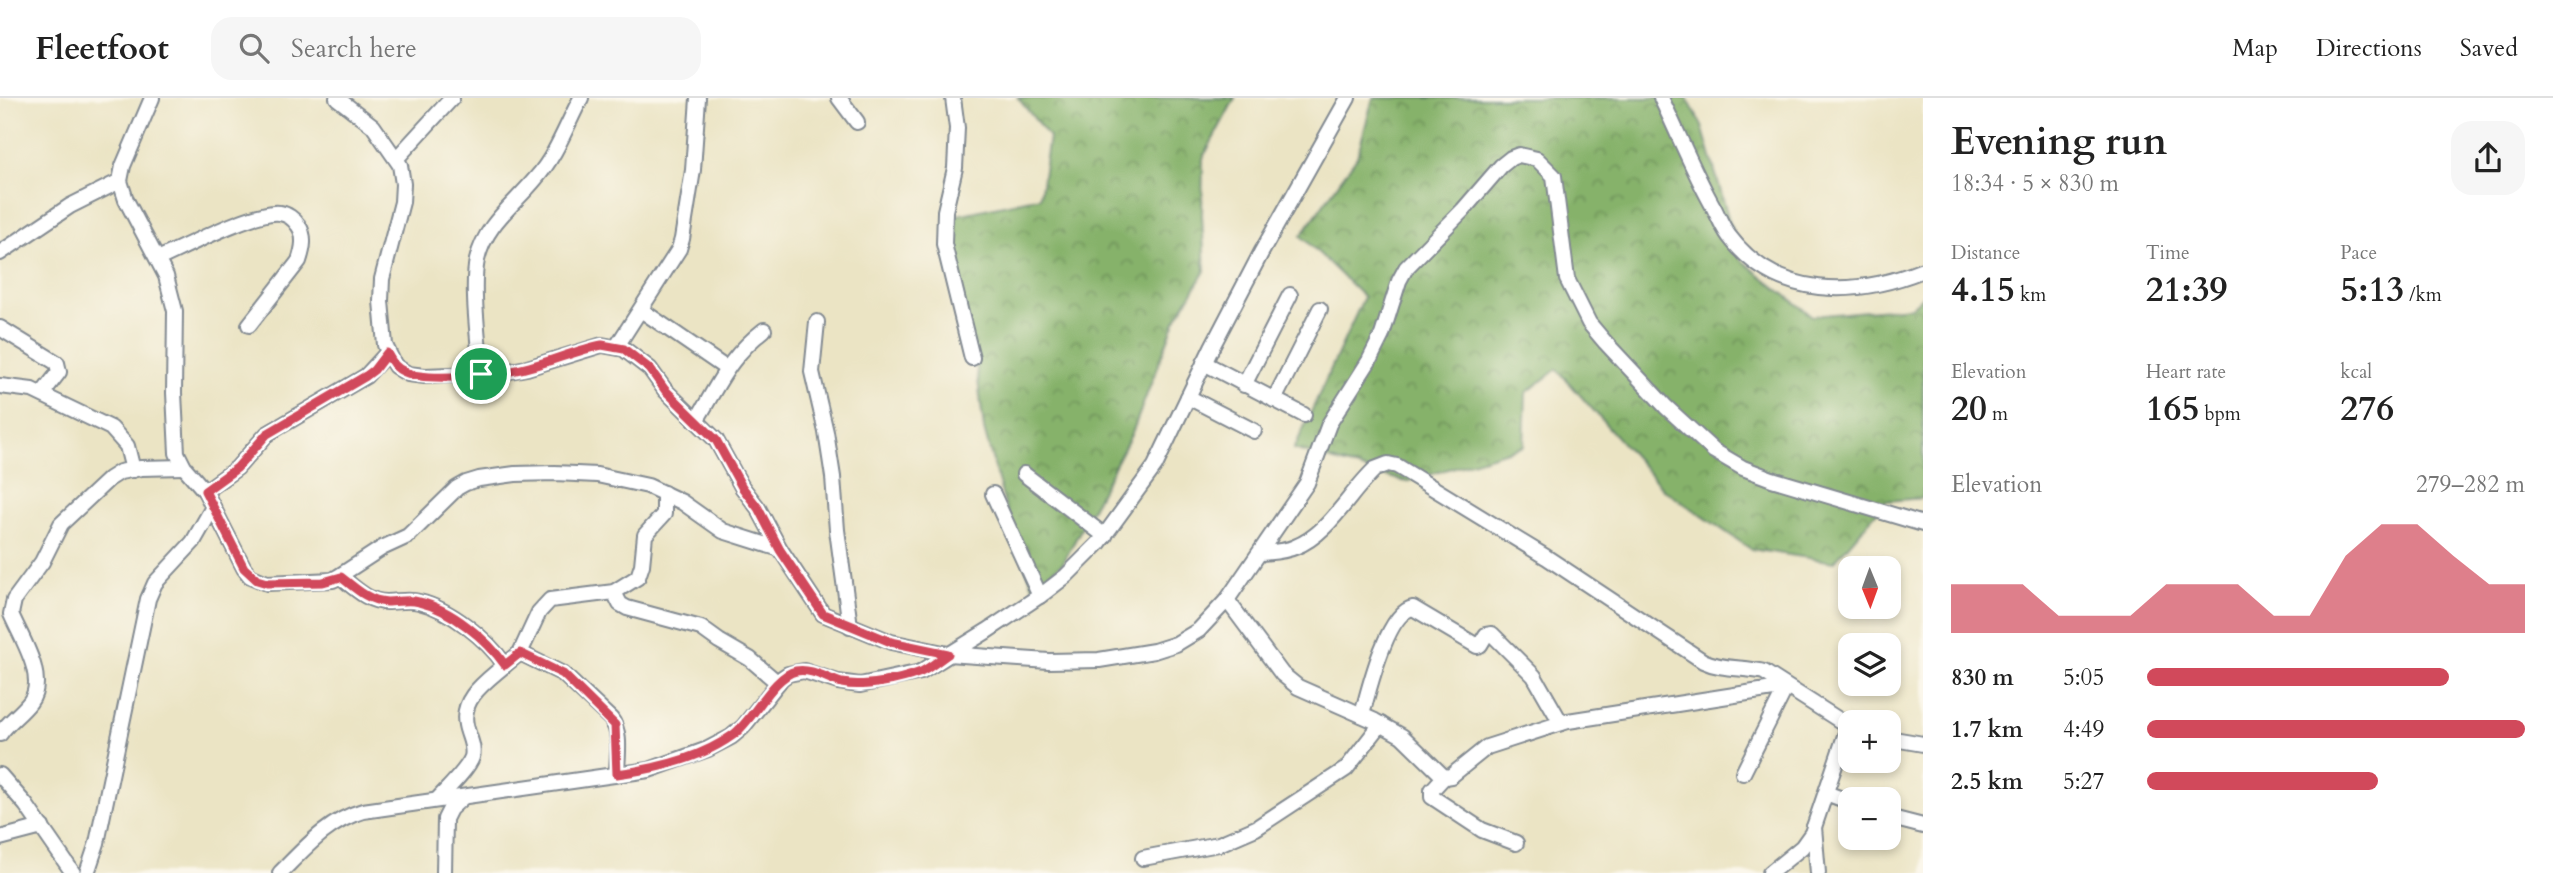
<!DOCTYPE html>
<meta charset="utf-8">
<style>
:root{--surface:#fff;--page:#f6f6f6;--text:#222;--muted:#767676;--line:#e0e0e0;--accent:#d1495b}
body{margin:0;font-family:Cardo,serif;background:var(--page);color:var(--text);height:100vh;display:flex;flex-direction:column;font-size:26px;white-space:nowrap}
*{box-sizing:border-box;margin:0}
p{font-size:23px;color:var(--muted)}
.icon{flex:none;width:38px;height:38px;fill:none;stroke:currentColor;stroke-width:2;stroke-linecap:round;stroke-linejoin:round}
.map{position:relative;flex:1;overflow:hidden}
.details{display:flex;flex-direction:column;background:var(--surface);width:630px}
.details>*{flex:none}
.needle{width:46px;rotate:179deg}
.buttons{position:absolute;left:1838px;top:458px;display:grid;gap:14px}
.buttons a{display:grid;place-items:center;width:63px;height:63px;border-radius:14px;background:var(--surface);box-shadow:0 4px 10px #0003;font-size:35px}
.pin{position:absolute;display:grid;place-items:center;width:60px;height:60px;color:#fff;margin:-30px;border:4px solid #fff;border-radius:50%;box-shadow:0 2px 7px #0007}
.round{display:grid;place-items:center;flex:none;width:74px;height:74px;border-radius:21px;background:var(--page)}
.head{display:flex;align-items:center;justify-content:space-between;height:119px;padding:0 28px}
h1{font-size:38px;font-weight:800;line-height:52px}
.stats{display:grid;grid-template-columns:repeat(3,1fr);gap:10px;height:119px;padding:7px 28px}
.stats div{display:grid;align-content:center}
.stats b{font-size:35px;font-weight:800}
.stats small{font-size:19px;font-weight:400}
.stats p{font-size:19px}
.chart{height:196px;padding:14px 28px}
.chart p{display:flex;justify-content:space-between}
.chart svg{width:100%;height:126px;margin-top:7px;fill:var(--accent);opacity:.7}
ul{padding:0 28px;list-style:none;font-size:23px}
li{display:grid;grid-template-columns:112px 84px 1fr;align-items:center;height:52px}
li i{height:18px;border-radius:9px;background:var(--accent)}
header{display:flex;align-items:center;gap:42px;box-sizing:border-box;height:98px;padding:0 35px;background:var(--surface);border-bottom:2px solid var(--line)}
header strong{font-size:33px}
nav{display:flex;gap:38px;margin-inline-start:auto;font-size:24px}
.search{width:490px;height:63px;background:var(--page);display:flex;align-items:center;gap:18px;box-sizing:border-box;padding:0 24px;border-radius:21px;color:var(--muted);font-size:26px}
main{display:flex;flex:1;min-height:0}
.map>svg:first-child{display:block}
.forest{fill:url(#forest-crowns);stroke:#507064;stroke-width:2}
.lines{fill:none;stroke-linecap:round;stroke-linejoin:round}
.street-casing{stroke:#838a91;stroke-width:18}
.street{stroke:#fff;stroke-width:14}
.route-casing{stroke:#fff;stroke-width:14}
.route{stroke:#d1495b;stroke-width:9}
</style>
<header>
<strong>Fleetfoot</strong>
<div class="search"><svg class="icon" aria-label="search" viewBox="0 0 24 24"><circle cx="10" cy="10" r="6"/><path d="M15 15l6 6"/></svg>Search here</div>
<nav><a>Map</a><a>Directions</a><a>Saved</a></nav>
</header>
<main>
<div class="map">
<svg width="1923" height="775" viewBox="0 0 1923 775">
<defs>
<pattern id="forest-crowns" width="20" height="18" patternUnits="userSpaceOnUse" patternTransform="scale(1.75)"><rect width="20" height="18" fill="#86b26a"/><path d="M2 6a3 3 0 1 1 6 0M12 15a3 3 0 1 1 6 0" fill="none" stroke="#6d915a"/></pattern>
</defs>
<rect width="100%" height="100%" fill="#fbf7ec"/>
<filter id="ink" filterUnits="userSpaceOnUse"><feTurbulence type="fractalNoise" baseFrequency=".0143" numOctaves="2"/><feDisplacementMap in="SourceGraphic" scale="14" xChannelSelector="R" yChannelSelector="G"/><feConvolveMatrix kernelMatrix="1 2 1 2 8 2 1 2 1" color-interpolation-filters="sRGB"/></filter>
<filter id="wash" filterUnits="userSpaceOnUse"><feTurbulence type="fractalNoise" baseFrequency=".00686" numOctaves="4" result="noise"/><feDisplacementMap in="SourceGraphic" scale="28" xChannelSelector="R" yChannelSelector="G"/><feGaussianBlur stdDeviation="1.57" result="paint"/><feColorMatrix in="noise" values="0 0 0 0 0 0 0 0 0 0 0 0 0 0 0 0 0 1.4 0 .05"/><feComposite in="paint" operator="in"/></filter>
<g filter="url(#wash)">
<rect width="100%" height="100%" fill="#ebe4c4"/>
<g class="forest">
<path d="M1018,0H1235L1203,60L1202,117L1205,173L1175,223L1132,335L1063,465L1033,489L1005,407L984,331L975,257L952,158L957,117L1040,99L1049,39Z"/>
<path d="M1373,0H1687L1702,28L1740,161L1812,218L1911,209L1923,198V400L1886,403L1834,464L1751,451L1663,391L1557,271L1526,295L1524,348L1406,384L1294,351L1364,199L1301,138L1357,59Z"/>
</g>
</g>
<g filter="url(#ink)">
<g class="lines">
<defs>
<g id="street">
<path d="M337,0L373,28L400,67L403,86L402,104L382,181L381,203L385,247L395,268L408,276L425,278L499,275L527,270L602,247L624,251L650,271L665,292L716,342L742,389L758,410L780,451L823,516L891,544L948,556L1049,563L1099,562L1154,553L1176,546L1199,532L1227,502L1307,385L1329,326L1369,263L1382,237L1399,183L1406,170L1463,112L1501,68L1511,60L1519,57L1537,61L1554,78L1567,181L1589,225L1605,244L1666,309L1714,353L1743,370L1772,381L1923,426"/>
<path d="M839,0L857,24"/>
<path d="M953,0L957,30L955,70L945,113L944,146L972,260"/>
<path d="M1661,0C1679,37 1694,75 1714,110C1719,120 1723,130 1729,138C1777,202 1856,199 1923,172"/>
<path d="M397,60L452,0"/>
<path d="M0,155L70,108L120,83"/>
<path d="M158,161C183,150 257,111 280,115C287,116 294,121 298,127C306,138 303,151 299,163L249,227"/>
<path d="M641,212L727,271"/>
<path d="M817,224L812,274L826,334L833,379L837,432L850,528"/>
<path d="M0,230L57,265L59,274L42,296"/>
<path d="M617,248L679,151L682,141L693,72L698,0"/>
<path d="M1204,265L1304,317"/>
<path d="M481,276C479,245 471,191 477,162C485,126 514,107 536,80C556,58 567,26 581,0"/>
<path d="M1244,287L1290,197"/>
<path d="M0,288L32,292L111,330L127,348L133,372"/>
<path d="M1188,299L1254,333"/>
<path d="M1274,302L1320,211"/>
<path d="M696,323C719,286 728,260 764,232"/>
<path d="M1024,376L1105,438"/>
<path d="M205,393L237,370L267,336L366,278L387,255"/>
<path d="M993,396L1040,498"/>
<path d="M213,409L244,470L250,478L267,485L333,482L382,450L408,438L457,390L466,385L479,381L515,376L555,375L597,377L648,388L682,404L723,433L780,451"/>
<path d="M1261,455C1272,454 1284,454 1295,449C1329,436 1349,395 1375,371L1388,366L1397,368L1546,459L1703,563C1722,572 1744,569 1764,574L1850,629"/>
<path d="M341,479C355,490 368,504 387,504C398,504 409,501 419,504C450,511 487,541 505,567L520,555L539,514L550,502L614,494L638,479L642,467L645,437L664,416V395"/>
<path d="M614,494L620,506L627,510L701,530L719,543L750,561L778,585"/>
<path d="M1227,502L1282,576L1298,589L1375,623L1402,638L1444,679L1451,678L1487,649L1568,623L1786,589"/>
<path d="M520,555L563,576L611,621C622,635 617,659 617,676"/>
<path d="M1362,617C1368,594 1387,514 1413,510L1477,548L1480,547L1486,537L1492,536L1534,578L1561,625"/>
<path d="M0,636C8,624 21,616 30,604C48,580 21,540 11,516L14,502L42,464L61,426L109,381L120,374L141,370L184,369"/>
<path d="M1888,640L1923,646"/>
<path d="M1743,675L1786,589"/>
<path d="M0,677L26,707L73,775"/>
<path d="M1444,679L1432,692V699L1482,732L1516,745"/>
<path d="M1826,695L1850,704"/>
<path d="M438,701C447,691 468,671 472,659C475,648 468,638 466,627C460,600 487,583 505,567"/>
<path d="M1888,719L1923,728"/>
<path d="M1814,729L1818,775"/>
<path d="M0,740L42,729"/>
<path d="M1143,760L1219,746L1256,730L1346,671L1381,626"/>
<path d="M87,775L97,745L148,501L155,485L193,444L213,409L205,393L184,369L177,355L174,295L175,213L166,178L126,102L120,83L123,68L152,0"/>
<path d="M280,775C305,750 328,723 363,713L649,672L708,651L731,639L743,629L782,580L788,576L804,573L838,584L860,587L921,574L987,533L1044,495L1066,478L1099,445L1155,368L1212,249L1261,155L1348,0"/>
<path d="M444,775L445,721L450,711L463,699"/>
<path d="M1770,775L1802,749L1812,735L1848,629"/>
</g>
</defs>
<use href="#street" class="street-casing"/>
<use href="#street" class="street"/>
</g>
</g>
<g class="lines" filter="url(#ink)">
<defs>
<path id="route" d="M602,247L624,251L650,271L665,292L716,342L742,389L758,410L780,452L823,516L891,544L948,556C939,562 930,570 921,574C900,582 863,590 842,585C827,581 812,570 796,573C773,578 753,623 733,637C700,661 655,671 617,676L615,627L563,576L520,555L505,567C487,541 450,511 419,504C409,501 398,504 387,504C368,503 355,490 341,479L323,484L267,485L257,482L244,470L205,393L237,370L267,336L366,278L374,272L387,255C392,264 395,270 405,274C427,285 505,276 529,269C553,263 577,252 602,247Z"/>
</defs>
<use href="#route" class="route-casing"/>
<use href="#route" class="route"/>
</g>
</svg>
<div class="buttons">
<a><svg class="needle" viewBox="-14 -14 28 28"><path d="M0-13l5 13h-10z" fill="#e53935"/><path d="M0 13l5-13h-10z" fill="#767676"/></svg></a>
<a><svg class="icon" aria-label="layers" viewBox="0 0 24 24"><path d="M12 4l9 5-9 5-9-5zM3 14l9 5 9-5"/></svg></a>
<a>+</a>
<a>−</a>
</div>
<div class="pin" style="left:481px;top:276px;background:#1e9e55"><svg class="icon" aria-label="arrive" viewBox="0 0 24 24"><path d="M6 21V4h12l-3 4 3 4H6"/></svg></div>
</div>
<section class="details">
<div class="head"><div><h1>Evening run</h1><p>18:34 · 5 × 830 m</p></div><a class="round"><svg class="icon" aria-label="share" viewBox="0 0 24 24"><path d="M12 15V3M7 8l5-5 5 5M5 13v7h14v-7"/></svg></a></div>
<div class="stats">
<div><p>Distance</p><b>4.15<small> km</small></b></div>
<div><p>Time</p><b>21:39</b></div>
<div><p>Pace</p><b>5:13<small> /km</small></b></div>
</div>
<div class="stats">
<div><p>Elevation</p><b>20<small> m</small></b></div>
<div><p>Heart rate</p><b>165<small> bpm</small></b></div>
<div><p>kcal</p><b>276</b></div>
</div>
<div class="chart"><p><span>Elevation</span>279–282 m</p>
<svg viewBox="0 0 160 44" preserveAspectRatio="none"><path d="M0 44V27L10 27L20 27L30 38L40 38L50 38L60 27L70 27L80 27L90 38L100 38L110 17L120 6L130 6L140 17L150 27L160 27V44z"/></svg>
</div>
<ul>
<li><b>830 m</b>5:05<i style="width:80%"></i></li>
<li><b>1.7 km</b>4:49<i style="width:100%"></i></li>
<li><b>2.5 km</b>5:27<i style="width:61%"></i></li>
</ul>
</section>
</main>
